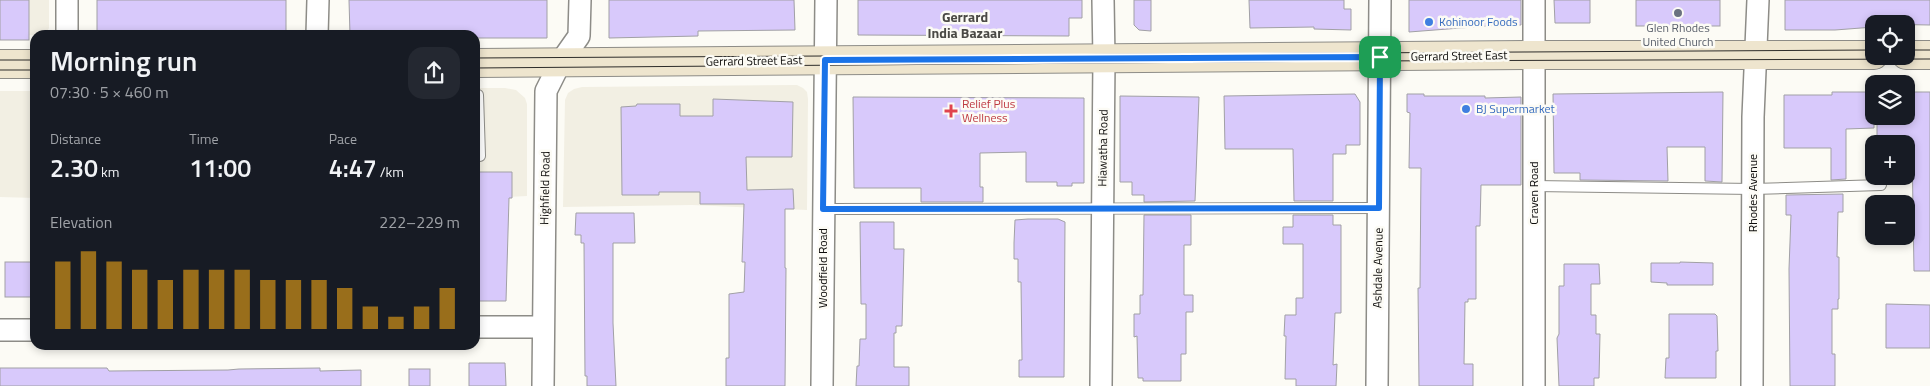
<!DOCTYPE html>
<meta charset="utf-8">
<style>
:root{--surface:#171b24;--page:#242831;--text:#f1f3f6;--muted:#9ea1a6;--accent:#996e1b}
body{margin:0;font-family:"Titillium Web",sans-serif;background:var(--page);color:var(--text);height:100vh;display:flex;flex-direction:column;font-size:19px;white-space:nowrap}
*{box-sizing:border-box;margin:0}
p{font-size:16px;color:var(--muted)}
.icon{flex:none;width:28px;height:28px;fill:none;stroke:currentColor;stroke-width:2;stroke-linecap:round;stroke-linejoin:round}
.map{position:relative;flex:1;overflow:hidden}
.side{position:absolute;left:30px;top:30px;width:450px;height:320px;display:flex;flex-direction:column;background:var(--surface);border-radius:15px;box-shadow:0 2px 8px #0003}
.side>*{flex:none}
.buttons{position:absolute;left:1865px;top:15px;display:grid;gap:10px}
.buttons a{display:grid;place-items:center;width:50px;height:50px;border-radius:10px;background:var(--surface);box-shadow:0 2px 8px #0003;font-size:25px}
.pin{position:absolute;display:grid;place-items:center;width:42px;height:42px;color:#fff;margin:-21px;border-radius:10px;box-shadow:0 2px 8px #0006}
.round{display:grid;place-items:center;flex:none;width:52px;height:52px;border-radius:15px;background:var(--page)}
.head{display:flex;align-items:center;justify-content:space-between;height:85px;padding:0 20px}
h1{font-size:28px;font-weight:600;line-height:38px}
.figures{display:grid;grid-template-columns:repeat(3,1fr);gap:8px;height:85px;padding:5px 20px}
.figures div{display:grid;align-content:center}
.figures b{font-size:25px;font-weight:600}
.figures small{font-size:14px;font-weight:400}
.figures p{font-size:14px}
.chart{height:140px;padding:10px 20px}
.chart p{display:flex;justify-content:space-between}
.chart svg{width:100%;height:90px;margin-top:5px;stroke:var(--accent);stroke-width:6}
.map>svg:first-child{display:block}
.built{fill:#f2efe3}
.building{fill:#d8c9fb;stroke:#a1a0a5}
.lines{fill:none;stroke-linecap:round;stroke-linejoin:round}
.service-casing{stroke:#8d8c87;stroke-width:12}
.minor-casing{stroke:#8d8c87;stroke-width:24}
.secondary-casing{stroke:#8d8c87;stroke-width:30}
.service{stroke:#fff;stroke-width:10}
.minor{stroke:#fff;stroke-width:21}
.secondary{stroke:#eee5ce;stroke-width:28}
.tram{stroke:#2d2c2a;stroke-width:1}
.route-casing{stroke:#fff;stroke-width:10}
.route{stroke:#1a73e8;stroke-width:6}
.worship-dot{fill:#6b7280;stroke:#fcfbf5;stroke-width:2}
.shop-dot{fill:#3f7fe0;stroke:#fcfbf5;stroke-width:2}
.health-dot{fill:#e0444e;stroke:#fcfbf5;stroke-width:2}
.labels{text-anchor:middle;stroke-width:5;stroke-linejoin:round;paint-order:stroke}
.shop-label{font-size:12px;fill:#366cbe;stroke:#fcfbf5;text-anchor:start}
.worship-label{font-size:12px;fill:#5b616d;stroke:#fcfbf5}
.street-label{font-size:12px;fill:#0d0c0a;stroke:#fcfbf5}
.health-label{font-size:12px;fill:#be3a42;stroke:#fcfbf5;text-anchor:start}
.neighbourhood-label{font-size:14px;font-weight:bold;fill:#4a4945;stroke:#fcfbf5}
</style>
<div class="map">
<svg width="1930" height="386" viewBox="0 0 1930 386">
<rect width="100%" height="100%" fill="#fcfbf5"/>
<g class="built">
<path d="M0,0H49V28L45,35L0,36Z"/>
<path d="M797,85L803,88L807,92L808,99L807,210L692,205L563,207L565,100L568,93L574,89L582,87Z"/>
<path d="M475,88H505L516,90L525,98L527,104V196L475,199Z"/>
<path d="M0,91H35V198L0,197Z"/>
</g>
<g class="building">
<rect x="0" y="0" width="29" height="40"/>
<path d="M97,0H286V33L97,35Z"/>
<path d="M349,0H547V38H475V35H350Z"/>
<path d="M609,0H794L795,30L698,31V36L609,38Z"/>
<path d="M858,0H1082V18H1069V36L858,35Z"/>
<path d="M1134,0H1151V31L1139,30L1134,25Z"/>
<path d="M1249,0H1344V9H1351V30L1314,29V27L1250,28Z"/>
<path d="M1409,0H1521V25H1499L1409,32Z"/>
<path d="M1554,0H1590V23H1555Z"/>
<rect x="1636" y="0" width="84" height="26"/>
<path d="M1785,0H1930V25L1874,24V27L1835,30H1785Z"/>
<path d="M1723,92L1722,182L1705,181V147H1667L1668,181L1580,180V173H1554L1553,94Z"/>
<path d="M1832,92H1874V128L1846,129V179L1831,180V148H1784V95H1832Z"/>
<path d="M1906,92H1930V271H1914L1912,147H1906V144H1877V116H1906Z"/>
<path d="M1355,94L1360,102V145H1346V154H1333V201H1294L1293,149H1225L1224,96Z"/>
<path d="M1407,94H1424V96H1485V98L1521,97V185H1481L1480,226H1476V299H1468V302H1465L1464,364H1473V386H1419L1418,288H1420L1421,168H1409L1410,113L1407,112Z"/>
<path d="M1120,96L1199,97L1195,201L1144,202V195H1132V182H1120Z"/>
<path d="M853,97L1084,98V183H1072V186H1057V182H1026V152L980,153V187H983V202H921V188H854Z"/>
<path d="M713,99L793,102L792,157H746L747,190L793,189L794,209H785V268H786L785,386H726V358H729V294L744,292L745,262H742L744,204H700V192H659V195H622L621,107L636,106L637,104H680V116H713Z"/>
<path d="M475,172H512V198H509L506,301H475Z"/>
<path d="M1843,194V212H1838L1837,257H1839V299H1838V309H1832V354H1835V386H1790L1789,269L1791,215H1786V195Z"/>
<path d="M576,213H634L635,243H613V323L616,386H587V376H585L584,243H581V235H575Z"/>
<path d="M1144,215H1191V245H1184V295H1193V312H1186V354H1181V381H1143V378H1138L1137,336L1134,337V314H1140V295H1143Z"/>
<path d="M1293,215H1333V225H1341V313H1335L1333,365L1337,364L1336,386H1296V379H1285L1286,336H1284L1285,315H1296V298H1303V244H1283V227H1293Z"/>
<path d="M1028,219H1058L1065,222L1064,377H1019V360H1022L1021,282H1018V259H1014V243L1015,220Z"/>
<path d="M860,222H894V249H904L902,326H896V333H894V367H909V386H856L857,366H859L860,339H866V304H861Z"/>
<rect x="5" y="262" width="30" height="35"/>
<path d="M1680,262L1713,263V285H1667V283L1651,282V263H1680Z"/>
<path d="M1564,264H1599L1600,284H1591V315H1596V334H1600L1599,378H1594V386H1559L1557,338L1559,334V286H1564Z"/>
<path d="M1886,304L1930,305V348H1886Z"/>
<path d="M1669,314H1715L1717,316L1718,351H1716V378H1665L1666,358H1669Z"/>
<path d="M469,363H505L506,386H469Z"/>
<path d="M0,368H107L109,371L228,370L239,369L320,368V371L361,370V386H0Z"/>
<rect x="409" y="369" width="21" height="17"/>
</g>
<g class="lines">
<defs>
<g id="service">
<path d="M475,156H480L478,95"/>
<path d="M1534,186L1753,189L1881,185"/>
<path d="M823,209L1379,208"/>
</g>
<g id="minor">
<path d="M67,0V35"/>
<path d="M317,35L318,0"/>
<path d="M475,327H543"/>
<path d="M0,330H35"/>
<path d="M543,386L546,91L560,63L579,36L580,0"/>
<path d="M822,386L826,0"/>
<path d="M1101,386L1104,59L1103,0"/>
<path d="M1377,386L1380,0"/>
<path d="M1534,386V0"/>
<path d="M1752,386L1753,117L1758,0"/>
</g>
<g id="secondary">
<path d="M1906,55H1930"/>
<path d="M475,63L1534,55H1874"/>
<path d="M0,64H35"/>
</g>
</defs>
<use href="#service" class="service-casing"/>
<use href="#minor" class="minor-casing"/>
<use href="#secondary" class="secondary-casing"/>
<use href="#service" class="service"/>
<use href="#minor" class="minor"/>
<use href="#secondary" class="secondary"/>
<g class="tram">
<path d="M1906,50H1930"/>
<path d="M475,58L1874,50"/>
<path d="M0,60H35"/>
<path d="M475,68L1359,61L1930,59"/>
<path d="M0,70H35"/>
</g>
</g>
<g class="lines">
<defs>
<path id="route" d="M1380,57L1379,208L823,209L825,60Z"/>
</defs>
<use href="#route" class="route-casing"/>
<use href="#route" class="route"/>
</g>
<circle class="worship-dot" cx="1678" cy="13" r="5"/>
<g class="shop-dot">
<circle cx="1429" cy="22" r="5"/>
<circle cx="1466" cy="109" r="5"/>
</g>
<path class="health-dot" d="M948.5 103.5h5v5h5v5h-5v5h-5v-5h-5v-5h5z"/>
<g class="labels">
<g class="shop-label">
<text x="1439" y="26">Kohinoor Foods</text>
<text x="1476" y="113">BJ Supermarket</text>
</g>
<g class="worship-label">
<text x="1678" y="32">Glen Rhodes<tspan x="1678" dy="14">United Church</tspan></text>
</g>
<g class="street-label">
<text transform="translate(1459 56) rotate(-1)" y="4">Gerrard Street East</text>
<text transform="translate(754 61) rotate(-1)" y="4">Gerrard Street East</text>
<text transform="translate(1103 148) rotate(-89)" y="4">Hiawatha Road</text>
<text transform="translate(545 188) rotate(-89)" y="4">Highfield Road</text>
<text transform="translate(1534 193) rotate(-90)" y="4">Craven Road</text>
<text transform="translate(1753 193) rotate(-90)" y="4">Rhodes Avenue</text>
<text transform="translate(823 268) rotate(-90)" y="4">Woodfield Road</text>
<text transform="translate(1378 268) rotate(-89)" y="4">Ashdale Avenue</text>
</g>
<g class="health-label">
<text x="962" y="108">Relief Plus<tspan x="962" dy="14">Wellness</tspan></text>
</g>
<g class="neighbourhood-label">
<text x="965" y="22">Gerrard<tspan x="965" dy="16">India Bazaar</tspan></text>
</g>
</g>
</svg>
<div class="buttons">
<a><svg class="icon" aria-label="locate" viewBox="0 0 24 24"><circle cx="12" cy="12" r="6"/><path d="M12 2v4M12 18v4M2 12h4M18 12h4"/></svg></a>
<a><svg class="icon" aria-label="layers" viewBox="0 0 24 24"><path d="M12 4l9 5-9 5-9-5zM3 14l9 5 9-5"/></svg></a>
<a>+</a>
<a>−</a>
</div>
<div class="pin" style="left:1380px;top:57px;background:#1e9e55"><svg class="icon" aria-label="arrive" viewBox="0 0 24 24"><path d="M6 21V4h12l-3 4 3 4H6"/></svg></div>
<section class="side">
<div class="head"><div><h1>Morning run</h1><p>07:30 · 5 × 460 m</p></div><a class="round"><svg class="icon" aria-label="share" viewBox="0 0 24 24"><path d="M12 15V3M7 8l5-5 5 5M5 13v7h14v-7"/></svg></a></div>
<div class="figures">
<div><p>Distance</p><b>2.30<small> km</small></b></div>
<div><p>Time</p><b>11:00</b></div>
<div><p>Pace</p><b>4:47<small> /km</small></b></div>
</div>
<div class="chart"><p><span>Elevation</span>222–229 m</p>
<svg viewBox="0 0 160 44" preserveAspectRatio="none"><path d="M5 44V11M15 44V6M25 44V11M35 44V15M45 44V20M55 44V15M65 44V15M75 44V15M85 44V20M95 44V20M105 44V20M115 44V24M125 44V33M135 44V38M145 44V33M155 44V24"/></svg>
</div>
</section>
</div>
